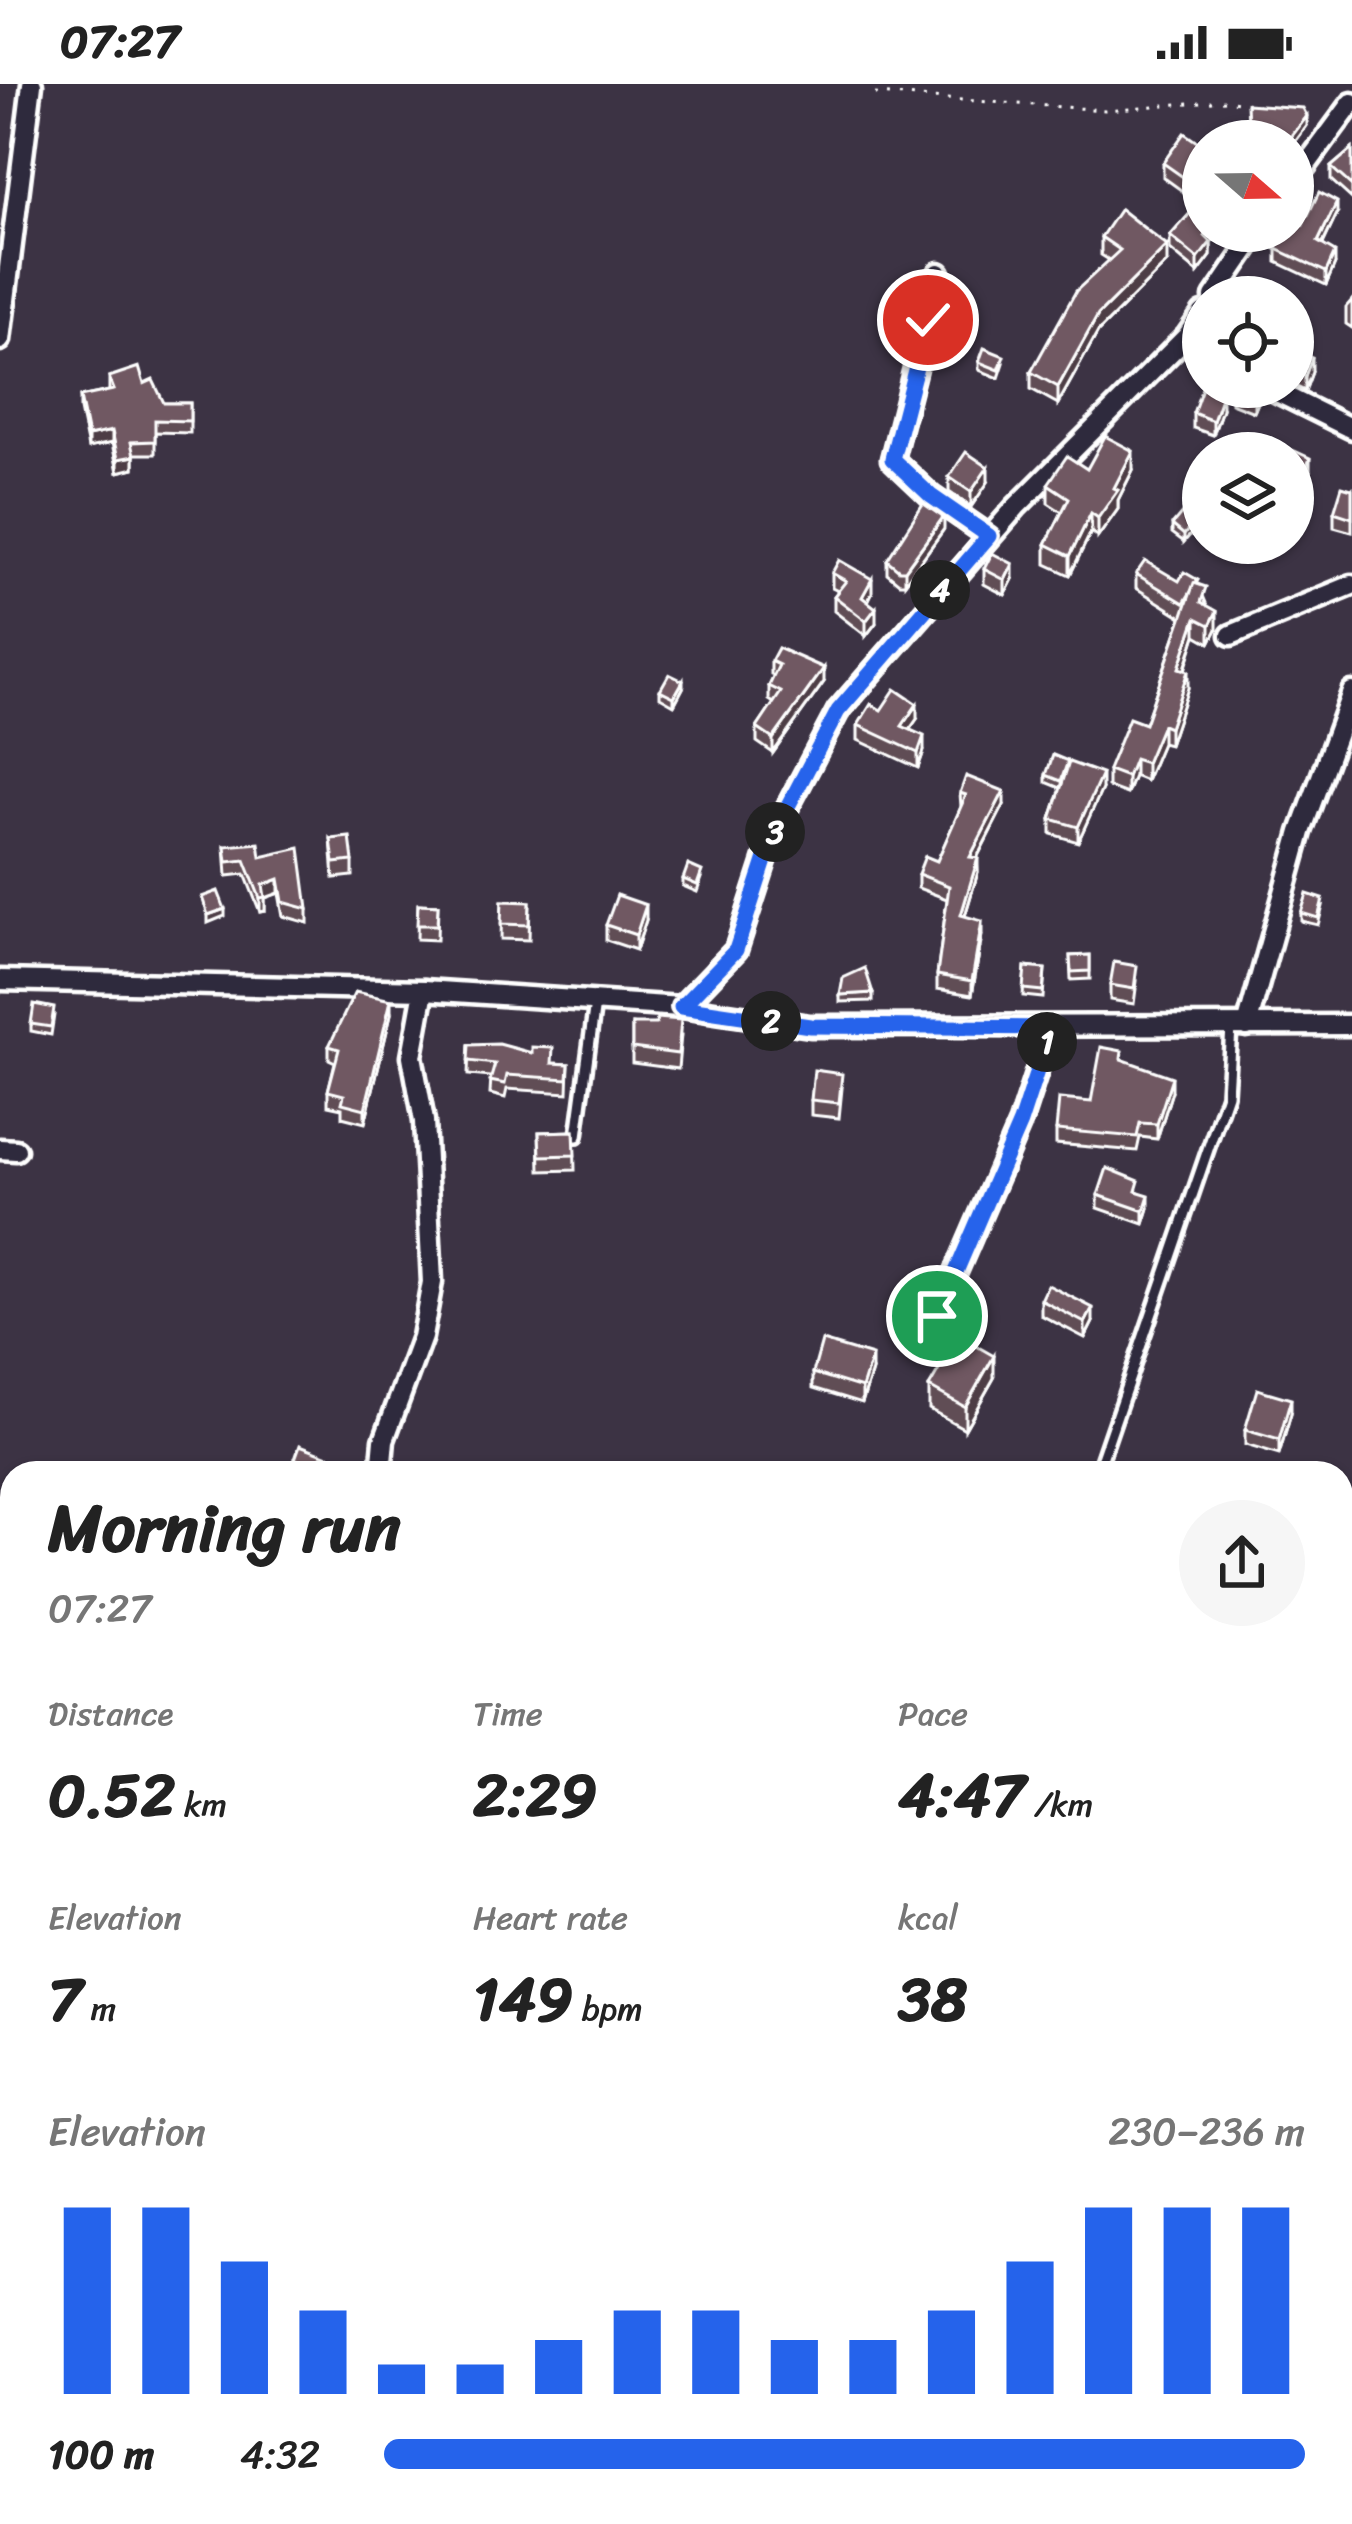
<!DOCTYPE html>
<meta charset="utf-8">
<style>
:root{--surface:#fff;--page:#f6f6f6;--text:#222;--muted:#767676;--accent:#2563eb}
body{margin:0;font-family:Sriracha,sans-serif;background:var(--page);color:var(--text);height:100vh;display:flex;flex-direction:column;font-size:45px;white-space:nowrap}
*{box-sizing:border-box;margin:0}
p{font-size:39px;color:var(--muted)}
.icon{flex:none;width:66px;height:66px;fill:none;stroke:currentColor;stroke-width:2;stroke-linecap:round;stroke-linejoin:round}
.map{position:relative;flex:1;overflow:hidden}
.details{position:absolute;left:0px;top:1377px;width:1353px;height:1065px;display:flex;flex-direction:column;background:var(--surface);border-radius:36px 36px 0 0;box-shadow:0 3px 9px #0004}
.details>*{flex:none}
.needle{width:78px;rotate:110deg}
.tools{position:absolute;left:1182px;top:36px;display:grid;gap:24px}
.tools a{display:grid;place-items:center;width:132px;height:132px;border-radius:50%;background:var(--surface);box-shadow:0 3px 9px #0004;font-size:60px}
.pin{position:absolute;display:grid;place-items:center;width:102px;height:102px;color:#fff;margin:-51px;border:6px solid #fff;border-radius:50%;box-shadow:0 3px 12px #0007}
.km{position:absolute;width:60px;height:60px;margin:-30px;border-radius:50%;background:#222;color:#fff;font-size:33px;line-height:60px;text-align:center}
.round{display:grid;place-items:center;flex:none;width:126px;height:126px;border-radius:63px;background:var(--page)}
.summary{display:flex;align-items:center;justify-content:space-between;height:204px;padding:0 48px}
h1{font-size:66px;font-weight:700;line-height:90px}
.figures{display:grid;grid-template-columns:repeat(3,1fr);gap:18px;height:204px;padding:12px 48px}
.figures div{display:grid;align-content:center}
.figures b{font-size:60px;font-weight:700}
.figures small{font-size:33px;font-weight:400}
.figures p{font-size:33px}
.chart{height:336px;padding:24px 48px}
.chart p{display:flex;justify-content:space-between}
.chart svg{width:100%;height:216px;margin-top:12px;stroke:var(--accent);stroke-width:6}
ul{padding:0 48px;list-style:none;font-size:39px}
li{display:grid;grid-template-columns:192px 144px 1fr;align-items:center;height:90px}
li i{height:30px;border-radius:15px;background:var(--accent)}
.status{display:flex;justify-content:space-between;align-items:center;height:84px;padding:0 60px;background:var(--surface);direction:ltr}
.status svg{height:33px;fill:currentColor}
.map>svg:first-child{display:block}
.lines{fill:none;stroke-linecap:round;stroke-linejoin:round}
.lane-casing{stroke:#fff;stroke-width:18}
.street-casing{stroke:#fff;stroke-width:27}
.path{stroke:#fff;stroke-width:3;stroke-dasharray:3 9;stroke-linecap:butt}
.lane{stroke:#2f2a3d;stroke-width:9}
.street{stroke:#2f2a3d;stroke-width:18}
.wall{fill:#604d54;stroke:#fff;stroke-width:3}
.shaded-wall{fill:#4e3e45;stroke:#fff;stroke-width:3}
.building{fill:#705962;stroke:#fff;stroke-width:3}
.route-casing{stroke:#fff;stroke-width:24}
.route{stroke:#2563eb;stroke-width:15}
</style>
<div class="status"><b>07:27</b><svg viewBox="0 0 49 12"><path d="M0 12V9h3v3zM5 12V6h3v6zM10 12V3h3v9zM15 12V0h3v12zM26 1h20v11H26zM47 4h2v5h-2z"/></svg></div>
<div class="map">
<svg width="1352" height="2440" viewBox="0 0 1352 2440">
<rect width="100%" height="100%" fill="#3c3344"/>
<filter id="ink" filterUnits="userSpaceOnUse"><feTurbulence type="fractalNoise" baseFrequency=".00833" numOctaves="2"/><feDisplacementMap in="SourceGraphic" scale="24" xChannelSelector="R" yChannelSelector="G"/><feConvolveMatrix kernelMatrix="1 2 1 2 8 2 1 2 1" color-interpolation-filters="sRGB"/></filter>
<g filter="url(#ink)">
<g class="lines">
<defs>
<g id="lane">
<path d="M577,1052L595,919"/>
<path d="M1097,1389L1227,1010L1231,943"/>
<path d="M0,1737H12"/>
</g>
<g id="street">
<path d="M1293,99L1352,19"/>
<path d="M939,189L892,375L931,412L989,452"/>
<path d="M1214,213L1259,147"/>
<path d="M0,256L32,0"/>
<path d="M1267,303L1352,345"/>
<path d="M1231,551L1352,501"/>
<path d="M0,896L424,906L681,923L736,866L774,749L838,627L1016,423L1187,252L1203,229"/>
<path d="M681,923L810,942L1352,941"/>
<path d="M1247,942L1301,748L1352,608"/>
<path d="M0,1065L16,1066"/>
<path d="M937,1232L1020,1039L1051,944"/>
<path d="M381,1389L384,1356L422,1253L432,1198L424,1037L412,972L424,906"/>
<path d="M1341,1984L1352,1961"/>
<path d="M0,2321L12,2320"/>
<path d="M1341,2342L1352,2346"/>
<path d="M369,2440L371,2430"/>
<path d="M878,2440L887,2430"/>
</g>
</defs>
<use href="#lane" class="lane-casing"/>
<use href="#street" class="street-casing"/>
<g class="path">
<path d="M875,10L1105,26L1226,16L1259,21"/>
<path d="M1341,1659L1352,1645"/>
</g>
<use href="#lane" class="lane"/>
<use href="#street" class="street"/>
</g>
<g class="wall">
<path d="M1203,62V147L1221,148L1211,159V172L1198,189L1170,166V152L1199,119L1163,93V79Z"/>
<path d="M1352,65V115L1331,96V83Z"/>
<path d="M1337,130L1323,160L1335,180L1326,201L1277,178V166L1267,160L1268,147L1303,141Z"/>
<path d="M1101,153L1167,179L1098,248L1058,320L1031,305V288L1109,176L1101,171Z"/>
<path d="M1352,216V244L1346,240V223Z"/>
<path d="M1293,277L1312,288L1305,307L1293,301Z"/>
<path d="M979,278L1004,279L999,294L979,286Z"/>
<path d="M109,293L144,300L164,319H190V349L155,348V370H134V384L118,388L112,359L88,364L80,325V313L109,307Z"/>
<path d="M1231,303H1260V314L1254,328L1231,319Z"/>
<path d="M1222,325L1213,351L1193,344V329Z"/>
<path d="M1293,369L1310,387L1303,408L1293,405Z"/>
<path d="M1087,385L1133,386L1118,416V425L1098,453L1091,448L1070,491L1046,480V460L1062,428L1048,419V400Z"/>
<path d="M949,393L988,398L971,423L949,408Z"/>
<path d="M1352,405V448L1334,443V428Z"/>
<path d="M1172,441L1195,445L1184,458L1172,449Z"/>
<path d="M944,445L905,499H899L887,489V476Z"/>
<path d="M984,485L1013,495L1005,511L984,500Z"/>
<path d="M832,489L872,509L868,518L876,539L866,552L834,527V512L838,507L832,504Z"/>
<path d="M1136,490L1198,500L1217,545L1210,559L1196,551L1185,586L1188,604L1169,661L1162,659L1146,697L1134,692L1127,710L1108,703V686L1145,640L1182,533L1136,504Z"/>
<path d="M771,577L824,598L773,669L757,658V644L774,619L769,616V602L774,592L771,591Z"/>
<path d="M683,604L674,621L660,613V606Z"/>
<path d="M881,626L917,635L910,645L924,667L918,684L858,656V641Z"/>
<path d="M1046,691L1102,705L1078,758L1051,750V735L1061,704L1046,698Z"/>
<path d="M960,709L1004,721L977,774L978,788L965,832L982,851L972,911L937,905V891L947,815L918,804V790L937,777L961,723Z"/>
<path d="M331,755L353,777V792L334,794Z"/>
<path d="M225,762L261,773L308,825V839L283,832L279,809L265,814V827L260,828L245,790L227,792Z"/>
<path d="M702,794L697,808L683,802V795Z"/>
<path d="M502,817L530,818L529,856L501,855Z"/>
<path d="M418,820L438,821L437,856L417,855Z"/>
<path d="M1323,822L1318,841L1301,837V829Z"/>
<path d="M646,836L636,866L606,856V841Z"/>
<path d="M1090,871V895L1071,896L1070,872Z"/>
<path d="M1025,883L1045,885L1043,914L1023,912Z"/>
<path d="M1137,897L1134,920L1110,916V901Z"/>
<path d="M873,909V917L840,918V911Z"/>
<path d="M391,930L365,1039L342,1033V1024L328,1021V1007L335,978L329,975V962Z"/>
<path d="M54,931L51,951L31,947V940Z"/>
<path d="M632,940L681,951L678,985L632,979Z"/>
<path d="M469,961L553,979L569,980L568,1009L507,1005L505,1014L490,1010L491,993L468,991Z"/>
<path d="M1122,976L1172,1007L1157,1055L1140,1053L1137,1067L1056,1060V1046L1091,1018Z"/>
<path d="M842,1004L839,1034L811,1031V1016Z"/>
<path d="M574,1047L575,1086L540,1087L539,1048Z"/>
<path d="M1139,1108L1149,1124L1144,1140L1098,1124V1111Z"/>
<path d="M1041,1216L1093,1238L1085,1254L1041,1231Z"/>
<path d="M872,1287L862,1319L813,1304V1289Z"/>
<path d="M994,1294L965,1345L929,1325V1303Z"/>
<path d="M1291,1330L1279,1371L1245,1361V1346Z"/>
<path d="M295,1375L329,1386L328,1389H295Z"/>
<path d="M1352,1978V2001L1348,1995V1980Z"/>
</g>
<g class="shaded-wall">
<path d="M1307,32V42L1293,61V57H1288Z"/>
<path d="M1337,118V130L1318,170V158Z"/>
<path d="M1209,147L1221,148L1211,159V172L1198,189V175L1205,152Z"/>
<path d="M1167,162V179L1098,248L1058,320V303L1098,231Z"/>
<path d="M1335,168V180L1326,201V188Z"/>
<path d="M1312,273V288L1305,307V292Z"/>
<path d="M1258,303H1260V314L1254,328V314Z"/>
<path d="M1222,311V325L1213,351V337Z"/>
<path d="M112,347V359L88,364V352Z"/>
<path d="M1133,367V386L1118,416V425L1098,453V434Z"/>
<path d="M134,372V384L118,388V375Z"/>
<path d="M1310,374V387L1303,408V394Z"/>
<path d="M988,383V398L971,423V408Z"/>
<path d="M1091,429V448L1070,491V472Z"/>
<path d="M944,432V445L905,499V486Z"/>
<path d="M1195,437V445L1184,458V451Z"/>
<path d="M1013,480V495L1005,511V496Z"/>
<path d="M872,495V509L862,528V513Z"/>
<path d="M876,524V539L866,552V537Z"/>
<path d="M1217,527V545L1210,559V541Z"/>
<path d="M1196,534V551L1179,602V584Z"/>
<path d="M824,584V598L773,669V655Z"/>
<path d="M1188,587V604L1169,661V644Z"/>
<path d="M683,597V604L674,621V613Z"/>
<path d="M917,620V635L902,656V642Z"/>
<path d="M1162,641V659L1146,697V679Z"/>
<path d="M924,652V667L918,684V669Z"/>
<path d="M1134,675V692L1127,710V693Z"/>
<path d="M1102,690V705L1078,758V743Z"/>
<path d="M1004,707V721L970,787V773Z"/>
<path d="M978,774V788L961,845V831Z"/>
<path d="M279,795V809L265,814V827L260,828V814L263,801Z"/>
<path d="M646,821V836L636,866V851Z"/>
<path d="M225,825V832L208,839V831Z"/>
<path d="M982,837V851L972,911V897Z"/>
<path d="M391,916V930L365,1039V1025Z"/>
<path d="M1172,993V1007L1157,1055V1040Z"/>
<path d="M1149,1111V1124L1144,1140V1127Z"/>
<path d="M1093,1224V1238L1085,1254V1239Z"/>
<path d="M872,1272V1287L862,1319V1304Z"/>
<path d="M994,1272V1294L965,1345V1323Z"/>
<path d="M1291,1315V1330L1279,1371V1356Z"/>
<path d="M8,1886V1901L0,1928V1914Z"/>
</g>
<g class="building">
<path d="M1247,20L1303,24L1307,32L1288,57H1248L1232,49L1239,36L1248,40Z"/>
<path d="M1184,49L1203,62L1200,70L1203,72V107L1163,79Z"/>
<path d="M1352,65V102L1331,83Z"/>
<path d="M1319,108L1337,118L1318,158L1335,168L1326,188L1277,165L1281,156L1267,148L1293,147V135L1303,141Z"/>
<path d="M1202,116L1203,147H1209L1205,152L1211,158L1198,175L1170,152Z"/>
<path d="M1120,125L1167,162L1098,231L1058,303L1031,288L1076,207L1120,166L1101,153Z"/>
<path d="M1239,202L1254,213H1232Z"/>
<path d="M984,264L1004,272L999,286L979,278Z"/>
<path d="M1297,267L1312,273L1305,292L1293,286V277Z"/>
<path d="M139,283L144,300L153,296L164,319H190V337L155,336V357L131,358L134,372L118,375L112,347L88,352L80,313L114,306L109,293Z"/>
<path d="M1231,303H1258L1254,314Z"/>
<path d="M1202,304L1222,311L1213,337L1193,329Z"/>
<path d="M1260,351L1310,374L1303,394L1293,391V369H1254Z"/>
<path d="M1105,352L1133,367L1114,404L1118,406L1098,434L1091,429L1070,472L1046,460L1069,414L1048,400L1067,372L1087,385Z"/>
<path d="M966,368L988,383L971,408L949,393Z"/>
<path d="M1342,402L1352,405V434L1334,428Z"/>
<path d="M926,415L944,432L905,486H899L887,476Z"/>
<path d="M1183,428L1195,437L1184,451L1172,441Z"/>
<path d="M992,469L1013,480L1005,496L984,485Z"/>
<path d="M839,476L872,495L862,513L876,524L866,537L834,512L846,497L832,489Z"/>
<path d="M1145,477L1179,497L1184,488L1198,496L1184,519L1136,490Z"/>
<path d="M1194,499L1206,503L1201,518L1217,527L1210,541L1196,534L1179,584L1188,587L1169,644L1162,641L1146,679L1134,675L1127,693L1108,686L1129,634L1145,640Z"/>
<path d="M778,564L824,584L773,655L757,644L781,608L769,602L779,581L771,577Z"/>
<path d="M669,590L683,597L674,613L660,606Z"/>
<path d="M895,605L917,620L902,642L924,652L918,669L858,641L871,620L881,626Z"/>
<path d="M1053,671L1068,677L1061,697L1046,691Z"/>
<path d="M1069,678L1102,690L1078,743L1051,735Z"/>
<path d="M966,692L1004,707L970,773L978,774L961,831L982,837L972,897L937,891L949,802L918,790L925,772L937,777L966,711L960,709Z"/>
<path d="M350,753L353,777L334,779L331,755Z"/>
<path d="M259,759L261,773L300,764L308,825L283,818L279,795L263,801L265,813L260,814L245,776L227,778L225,762Z"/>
<path d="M688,781L702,787L697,801L683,795Z"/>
<path d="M218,807L225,825L208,831L202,813Z"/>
<path d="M1307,810L1323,815L1318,834L1301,829Z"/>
<path d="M617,811L646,821L636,851L606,841Z"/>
<path d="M502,817L530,818L529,841L501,840Z"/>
<path d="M418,820L438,821L437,841H417Z"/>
<path d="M1090,871V887L1071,888L1070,872Z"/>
<path d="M1114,878L1137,882L1134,905L1110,901Z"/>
<path d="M1025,883L1045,885L1043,907L1023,905Z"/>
<path d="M865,884L873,909L840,911L843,894Z"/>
<path d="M355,908L391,916L365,1025L342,1019L344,1011L328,1007L339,965L329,962Z"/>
<path d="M34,920L54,924L51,943L31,940Z"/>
<path d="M657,934L681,936L678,970L632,964V940H656Z"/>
<path d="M499,960L532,969V963L553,964L552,979L569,980L568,995L507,991L505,1000L490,997L495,980L468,977L469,961Z"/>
<path d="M1101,963L1122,967L1121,975L1172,993L1157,1040L1140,1039L1137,1053L1056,1046L1059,1015L1091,1018Z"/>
<path d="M814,986L842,990L839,1019L811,1016Z"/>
<path d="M574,1047L575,1071L540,1072L539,1048Z"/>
<path d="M1107,1084L1139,1097L1136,1107L1149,1111L1144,1127L1098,1111Z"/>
<path d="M1048,1201L1093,1224L1085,1239L1041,1216Z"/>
<path d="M959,1252L994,1272L965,1323L929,1303Z"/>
<path d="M822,1257L872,1272L862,1304L813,1289Z"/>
<path d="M1257,1305L1291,1315L1279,1356L1245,1346Z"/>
<path d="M300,1361L329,1372L323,1386L295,1375Z"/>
<path d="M0,1884L8,1886L0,1914Z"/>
</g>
</g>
<g class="lines" filter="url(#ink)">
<defs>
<path id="route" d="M928,236L892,375L931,412L989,452L838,627L774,749L736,866L681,923L810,942L1051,944L1020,1039L937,1232"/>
</defs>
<use href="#route" class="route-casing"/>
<use href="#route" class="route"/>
</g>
</svg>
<div class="tools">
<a><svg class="needle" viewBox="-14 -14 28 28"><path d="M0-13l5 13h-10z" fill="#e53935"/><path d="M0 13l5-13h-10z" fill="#767676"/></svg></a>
<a><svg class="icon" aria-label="locate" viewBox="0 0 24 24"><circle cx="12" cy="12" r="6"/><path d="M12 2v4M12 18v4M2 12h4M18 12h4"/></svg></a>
<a><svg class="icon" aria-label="layers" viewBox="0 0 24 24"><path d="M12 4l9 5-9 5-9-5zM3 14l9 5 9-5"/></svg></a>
</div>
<div class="pin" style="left:937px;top:1232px;background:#1e9e55"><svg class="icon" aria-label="arrive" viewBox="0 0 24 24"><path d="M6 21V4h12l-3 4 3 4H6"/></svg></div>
<div class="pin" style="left:928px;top:236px;background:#d93025"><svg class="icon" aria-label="check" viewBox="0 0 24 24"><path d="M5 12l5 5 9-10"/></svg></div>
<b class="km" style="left:1047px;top:958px">1</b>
<b class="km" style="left:771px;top:937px">2</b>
<b class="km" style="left:775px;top:748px">3</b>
<b class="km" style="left:940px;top:506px">4</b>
<section class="details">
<div class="summary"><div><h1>Morning run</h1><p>07:27</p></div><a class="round"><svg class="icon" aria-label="share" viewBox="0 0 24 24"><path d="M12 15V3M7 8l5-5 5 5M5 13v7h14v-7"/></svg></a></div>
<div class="figures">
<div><p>Distance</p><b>0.52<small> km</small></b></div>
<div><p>Time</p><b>2:29</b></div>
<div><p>Pace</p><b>4:47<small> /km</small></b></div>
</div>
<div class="figures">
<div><p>Elevation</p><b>7<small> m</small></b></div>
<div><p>Heart rate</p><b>149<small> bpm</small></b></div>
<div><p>kcal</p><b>38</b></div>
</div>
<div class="chart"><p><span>Elevation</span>230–236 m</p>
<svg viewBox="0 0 160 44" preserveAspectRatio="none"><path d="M5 44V6M15 44V6M25 44V17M35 44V27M45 44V38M55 44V38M65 44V33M75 44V27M85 44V27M95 44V33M105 44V33M115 44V27M125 44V17M135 44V6M145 44V6M155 44V6"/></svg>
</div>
<ul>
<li><b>100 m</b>4:32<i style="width:100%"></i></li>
</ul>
</section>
</div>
